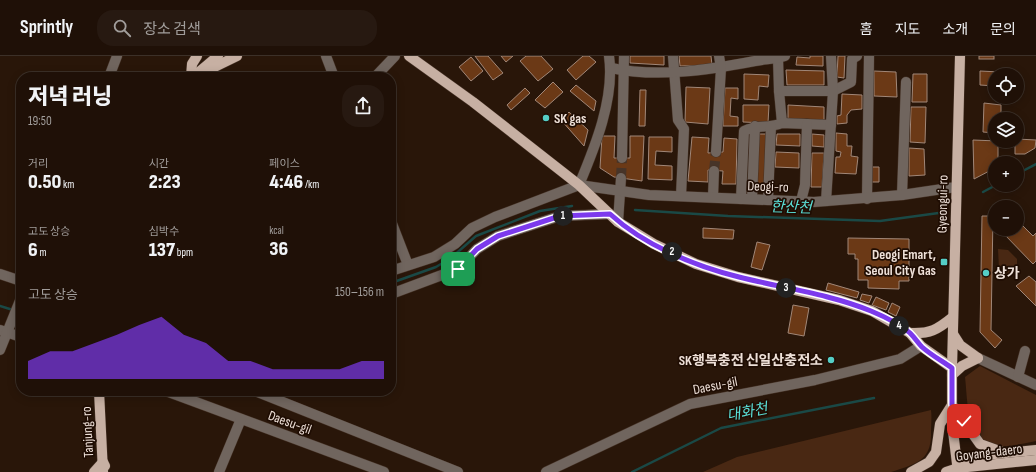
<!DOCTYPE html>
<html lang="ko">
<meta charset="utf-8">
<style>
:root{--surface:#1f1007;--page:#271911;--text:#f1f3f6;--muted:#a19d9b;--line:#3c3028;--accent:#7c3aed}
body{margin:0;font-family:"Sofia Sans Condensed","Noto Sans KR",sans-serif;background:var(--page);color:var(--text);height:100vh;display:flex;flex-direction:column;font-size:15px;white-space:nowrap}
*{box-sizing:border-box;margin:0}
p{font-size:13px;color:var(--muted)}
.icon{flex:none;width:22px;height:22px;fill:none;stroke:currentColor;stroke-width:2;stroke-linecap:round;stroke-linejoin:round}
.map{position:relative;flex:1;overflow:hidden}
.side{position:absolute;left:16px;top:16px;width:380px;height:324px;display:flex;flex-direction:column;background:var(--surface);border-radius:16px;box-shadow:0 2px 10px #0003,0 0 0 1px var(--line)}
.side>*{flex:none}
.buttons{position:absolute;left:988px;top:12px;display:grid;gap:8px}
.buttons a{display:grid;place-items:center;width:36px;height:36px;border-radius:50%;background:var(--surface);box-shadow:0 2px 10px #0003,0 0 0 1px var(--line);font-size:20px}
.pin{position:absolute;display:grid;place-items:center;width:34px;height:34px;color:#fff;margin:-17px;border-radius:8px;box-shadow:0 2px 6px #0006}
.km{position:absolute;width:20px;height:20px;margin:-10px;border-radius:50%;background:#222;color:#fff;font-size:11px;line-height:20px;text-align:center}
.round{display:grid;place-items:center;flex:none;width:42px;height:42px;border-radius:16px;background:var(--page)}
.head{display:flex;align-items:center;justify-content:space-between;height:68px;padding:0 12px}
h1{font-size:22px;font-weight:800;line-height:30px}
.stats{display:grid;grid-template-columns:repeat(3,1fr);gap:6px;height:68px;padding:4px 12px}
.stats div{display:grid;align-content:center}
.stats b{font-size:20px;font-weight:800}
.stats small{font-size:11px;font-weight:400}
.stats p{font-size:11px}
.chart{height:112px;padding:8px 12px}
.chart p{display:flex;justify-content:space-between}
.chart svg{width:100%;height:72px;margin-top:4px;fill:var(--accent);opacity:.7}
header{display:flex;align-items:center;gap:24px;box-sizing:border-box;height:56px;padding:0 20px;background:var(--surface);border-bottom:1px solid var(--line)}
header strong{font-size:19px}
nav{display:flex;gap:22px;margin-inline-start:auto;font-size:14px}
.search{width:280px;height:36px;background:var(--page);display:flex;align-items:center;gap:10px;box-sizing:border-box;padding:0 14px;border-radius:16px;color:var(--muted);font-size:15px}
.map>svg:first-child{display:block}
.green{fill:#492813}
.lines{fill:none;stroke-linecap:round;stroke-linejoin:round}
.stream{stroke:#1a4946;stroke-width:2.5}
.building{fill:#6b3916;stroke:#a18778}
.minor-tunnel{stroke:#473428;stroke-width:10;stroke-dasharray:10 5;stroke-linecap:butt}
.minor-casing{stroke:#453226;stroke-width:11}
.major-casing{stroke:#453226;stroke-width:11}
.minor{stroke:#70655e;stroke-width:10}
.major{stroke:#c7b0a3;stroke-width:10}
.route-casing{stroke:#fff;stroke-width:8}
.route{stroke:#7c3aed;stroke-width:5}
.poi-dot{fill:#55cec6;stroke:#1f0d03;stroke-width:1.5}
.labels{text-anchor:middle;stroke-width:3.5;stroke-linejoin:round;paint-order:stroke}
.poi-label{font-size:14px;font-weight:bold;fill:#eee0d8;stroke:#1f0d03;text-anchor:start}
.street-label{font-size:14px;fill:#eee0d8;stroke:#1f0d03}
.water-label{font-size:15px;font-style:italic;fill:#5aded6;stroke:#1f0d03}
</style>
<header>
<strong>Sprintly</strong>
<div class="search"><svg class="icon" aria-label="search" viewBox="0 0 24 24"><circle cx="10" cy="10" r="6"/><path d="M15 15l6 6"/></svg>장소 검색</div>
<nav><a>홈</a><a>지도</a><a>소개</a><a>문의</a></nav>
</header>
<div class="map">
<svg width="1036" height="416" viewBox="0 0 1036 416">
<rect width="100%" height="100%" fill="#291609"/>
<g class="green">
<path d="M998,193L1008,194L1017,203V214L1007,222L999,213Z"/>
<path d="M980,310L1036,339V385C1025,387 1010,391 999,390C965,385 968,346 965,321Z"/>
<path d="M931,354C932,361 931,369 931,376C932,405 915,408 891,416H703L737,401Z"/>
</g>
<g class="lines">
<g class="stream">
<path d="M1017,118L1036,108"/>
<path d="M983,136L996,129"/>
<path d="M635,154L728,160L880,165L946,156"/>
<path d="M391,227L436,211L451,202L476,180L540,155L572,150"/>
<path d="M0,250L13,254"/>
<path d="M632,416L721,372L874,342"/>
</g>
</g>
<g class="building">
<path d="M475,0H488L503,17L493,24Z"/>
<path d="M501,0H513L506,6Z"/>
<path d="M526,0H541L553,13L538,25L520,5Z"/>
<path d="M583,0H589L596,6L576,24L567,14Z"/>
<path d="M630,0H664V9L630,7Z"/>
<path d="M679,0H711L712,9L680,10Z"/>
<path d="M810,0H823V10L796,9L797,1L810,2Z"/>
<path d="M838,0H845L844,22L837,21Z"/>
<rect x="979" y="0" width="15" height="3"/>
<path d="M471,1L483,15L471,25L459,11Z"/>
<path d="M786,14L824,15V29H787Z"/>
<path d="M874,15L896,16L897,41L874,40Z"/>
<path d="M980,15L1000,16V19H995V30L980,29Z"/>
<path d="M744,18L769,19L768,31L759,30L758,44L744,43Z"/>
<path d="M913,18H927V46H912Z"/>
<path d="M553,26L563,36L545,52L535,44Z"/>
<path d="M576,29L596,45L594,55L570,35Z"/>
<path d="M686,31L710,32L708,68L685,66Z"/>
<path d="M525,32L530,37L511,54L507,49Z"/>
<path d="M725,32H738V43L731,42L730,60L738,61V70H723Z"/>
<path d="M640,34H646L645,70H639Z"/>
<path d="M842,38L862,39V53L851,54L847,59V67L837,68V60L841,59Z"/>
<path d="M984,47L1001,49V63H995V77L983,76Z"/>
<path d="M743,49H769L768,67L743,66Z"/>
<path d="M788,49L824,51V64L788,63Z"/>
<path d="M911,51H926L925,87L910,86Z"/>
<path d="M569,56L588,74L584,90L561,64Z"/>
<path d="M836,77L847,78V90H852L851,100L858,101L856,118L835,117L836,101H840L841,96L836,95Z"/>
<path d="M759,78H768L766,131H757Z"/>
<path d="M777,78H800V90L776,89Z"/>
<path d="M812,78L824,79V91L812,90Z"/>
<path d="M602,80H615L614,102H630V80H644L642,125L614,121L600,112Z"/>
<path d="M649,81H672V96L656,95L655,109L672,110V124L648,123Z"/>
<path d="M692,81L709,82L708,97L723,96L724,82L737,83L736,128H722L723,115L708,114V126L688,125Z"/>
<path d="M1017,83L1036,84L1035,92L1025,98H1015V85Z"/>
<path d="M973,84L998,85V107H995V112L974,123Z"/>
<path d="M909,92L924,93L925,119L909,120Z"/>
<path d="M776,96L799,97V112L775,111Z"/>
<path d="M812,97H824L822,131H811Z"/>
<path d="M871,111H879V126H870Z"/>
<path d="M982,160H993L991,274L1002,284L995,292L980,276Z"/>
<path d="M1019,166L1033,180L1036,177V205L1033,208L1004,178L1010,173H1017V168Z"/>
<path d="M703,172L734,174L733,183L703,182Z"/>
<path d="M848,182L909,183V225H899V233L868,232V224H858V203H855V198H848Z"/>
<path d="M757,186L770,189L762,214L751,211Z"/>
<path d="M1029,220L1036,226V250L1016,230Z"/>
<path d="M828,227L859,236L857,242L826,234Z"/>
<path d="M862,238L872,240L869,247L860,244Z"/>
<path d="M876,241L889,247L886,254L872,249Z"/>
<path d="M892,247L900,251L896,260L888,256Z"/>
<path d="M793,249L809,252L804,280L788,277Z"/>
</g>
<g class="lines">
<g class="minor-tunnel">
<path d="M714,115L716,96"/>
<path d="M621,122L622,102"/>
</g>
<defs>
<g id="minor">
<path d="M326,0L334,21"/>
<path d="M673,0L678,64L684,73L681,140"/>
<path d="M778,2L779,35L782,67"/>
<path d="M611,12C658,22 708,14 755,5C765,3 775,3 785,0"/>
<path d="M109,21L117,0"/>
<path d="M375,21L395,0"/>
<path d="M779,35H833L851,26L852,3L857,0"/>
<path d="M716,96L721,12L719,0"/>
<path d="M622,102L624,0"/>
<path d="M579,129C595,91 615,42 609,0"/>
<path d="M902,139L906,26"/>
<path d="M713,141L714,115"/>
<path d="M741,143L744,75C759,68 768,73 782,67L831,69"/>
<path d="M752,143L755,70"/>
<path d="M867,143L869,0"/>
<path d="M768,144L771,70"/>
<path d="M801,145L805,129L807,68"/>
<path d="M826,145L833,35L831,0"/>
<path d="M391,165L408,209"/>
<path d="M618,166L621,122"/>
<path d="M391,215L434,201L455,188L472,172L495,161L579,129L649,139L814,146L902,139L956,131"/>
<path d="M0,218L21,225"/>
<path d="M391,238L458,213L477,193L498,180L560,160L610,158"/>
<path d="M0,274L21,281"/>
<path d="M0,294L21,242"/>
<path d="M978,302L1036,329"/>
<path d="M1018,321L1025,295"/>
<path d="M166,335L384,416"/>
<path d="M255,335L458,416"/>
<path d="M219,416L241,363"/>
<path d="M546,416L690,348L815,324L900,303L921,290"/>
</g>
<g id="major">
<path d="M409,0L473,46L579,129L618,166L654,188L696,208L738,221L839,244L872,255L910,277L921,290L952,312"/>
<path d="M200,15L218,0"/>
<path d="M191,21L192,8L197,0"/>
<path d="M194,21L237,0"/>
<path d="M910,277C930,278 937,274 953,261"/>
<path d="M953,278L960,289L978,302"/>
<path d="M952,319L962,310L978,302"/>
<path d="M99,335L103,416"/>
<path d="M965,409L985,399L1036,394"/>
<path d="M94,416L103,406L105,410"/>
<path d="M911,416L929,406L936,396L940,368L952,349L980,388L1005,397"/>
<path d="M946,416L958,412L1036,404"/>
<path d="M958,416L952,367V312L960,0"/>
</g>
</defs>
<use href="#minor" class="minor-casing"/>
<use href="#major" class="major-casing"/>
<use href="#minor" class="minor"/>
<use href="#major" class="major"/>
</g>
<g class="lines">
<defs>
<path id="route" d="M458,213L477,193L498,180L560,160L610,158C644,189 694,210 739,221C783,232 829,238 871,255C883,260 900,268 910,277C915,282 918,287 922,291C931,299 942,305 952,312V349L964,365"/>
</defs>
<use href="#route" class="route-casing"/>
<use href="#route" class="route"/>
</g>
<g class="poi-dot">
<circle cx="546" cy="62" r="4"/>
<rect x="940" y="202" width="8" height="8" rx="2"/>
<circle cx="986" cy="217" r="4"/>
<circle cx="831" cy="304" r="4"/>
</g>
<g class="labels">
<g class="poi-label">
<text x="554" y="67">SK gas</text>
<text x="936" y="203" text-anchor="end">Deogi Emart,<tspan x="936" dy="16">Seoul City Gas</tspan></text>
<text x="994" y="222">상가</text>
<text x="823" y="309" text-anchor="end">SK행복충전 신일산충전소</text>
</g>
<g class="street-label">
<text transform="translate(768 130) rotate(2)" y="5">Deogi-ro</text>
<text transform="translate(942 148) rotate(-89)" y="5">Gyeongui-ro</text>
<text transform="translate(715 329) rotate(-11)" y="5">Daesu-gil</text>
<text transform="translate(290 366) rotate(20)" y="5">Daesu-gil</text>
<text transform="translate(87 376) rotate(-93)" y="5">Tanjung-ro</text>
<text transform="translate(989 396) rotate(-7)" y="5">Goyang-daero</text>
</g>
<g class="water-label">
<text transform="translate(791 151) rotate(2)" y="5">한산천</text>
<text transform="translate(747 356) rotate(-11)" y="5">대화천</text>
</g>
</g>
</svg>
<div class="buttons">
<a><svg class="icon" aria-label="locate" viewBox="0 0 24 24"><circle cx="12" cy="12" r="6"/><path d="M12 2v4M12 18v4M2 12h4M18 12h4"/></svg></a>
<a><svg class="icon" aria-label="layers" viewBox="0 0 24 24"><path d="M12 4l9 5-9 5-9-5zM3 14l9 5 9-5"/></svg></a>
<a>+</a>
<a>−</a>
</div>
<div class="pin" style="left:458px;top:213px;background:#1e9e55"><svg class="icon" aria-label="arrive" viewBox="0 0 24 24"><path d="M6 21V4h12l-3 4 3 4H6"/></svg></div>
<div class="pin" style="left:964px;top:365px;background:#d93025"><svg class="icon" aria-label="check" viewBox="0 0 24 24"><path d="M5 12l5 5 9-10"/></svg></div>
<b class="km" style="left:563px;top:160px">1</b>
<b class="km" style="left:672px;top:196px">2</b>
<b class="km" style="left:786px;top:232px">3</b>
<b class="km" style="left:899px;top:270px">4</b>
<section class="side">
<div class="head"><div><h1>저녁 러닝</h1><p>19:50</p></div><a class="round"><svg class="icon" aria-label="share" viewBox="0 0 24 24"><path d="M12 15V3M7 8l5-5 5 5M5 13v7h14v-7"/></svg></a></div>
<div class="stats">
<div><p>거리</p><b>0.50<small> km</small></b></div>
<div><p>시간</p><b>2:23</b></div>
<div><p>페이스</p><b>4:46<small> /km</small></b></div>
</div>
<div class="stats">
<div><p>고도 상승</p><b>6<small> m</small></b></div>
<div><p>심박수</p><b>137<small> bpm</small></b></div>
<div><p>kcal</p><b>36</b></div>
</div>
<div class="chart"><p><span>고도 상승</span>150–156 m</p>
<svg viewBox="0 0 160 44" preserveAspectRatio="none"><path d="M0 44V33L10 27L20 27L30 22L40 17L50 11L60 6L70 17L80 22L90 33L100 33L110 38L120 38L130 38L140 38L150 33L160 33V44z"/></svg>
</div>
</section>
</div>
